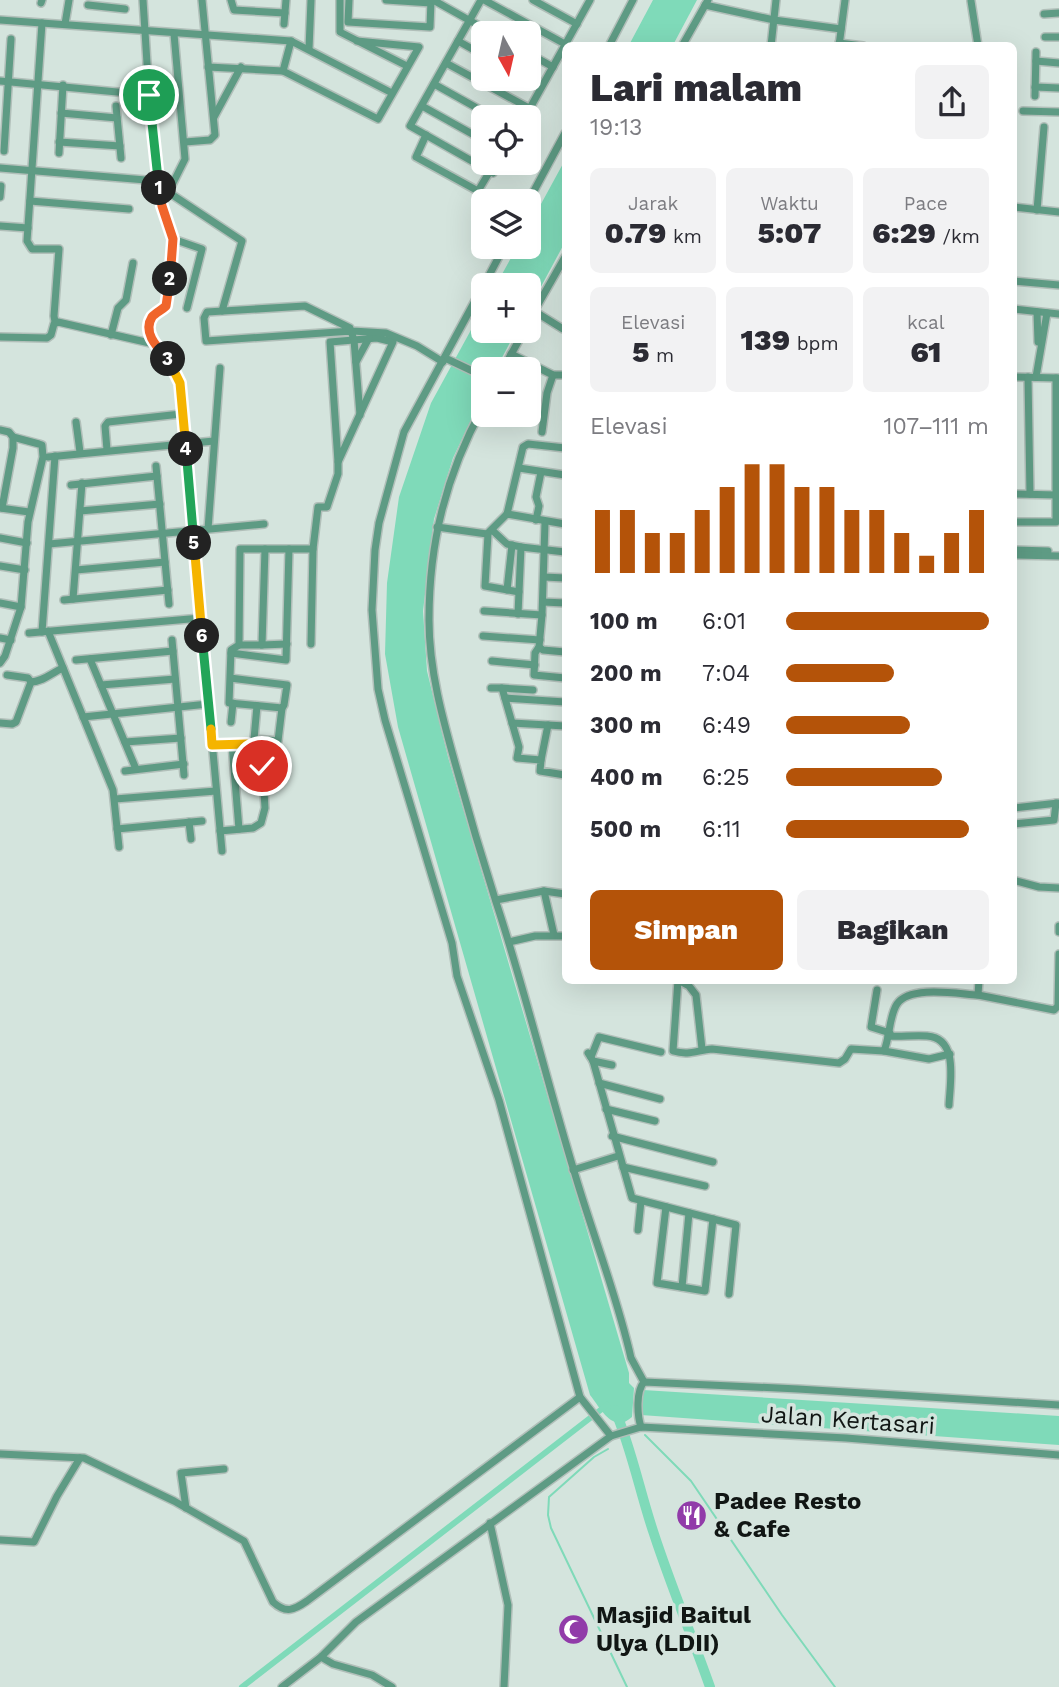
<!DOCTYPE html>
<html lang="id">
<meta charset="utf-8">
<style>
:root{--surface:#fff;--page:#f2f2f3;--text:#2b2b33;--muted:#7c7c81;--accent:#b45309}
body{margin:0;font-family:"Work Sans",sans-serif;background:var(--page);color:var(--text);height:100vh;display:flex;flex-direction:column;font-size:26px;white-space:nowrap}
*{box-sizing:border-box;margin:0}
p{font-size:23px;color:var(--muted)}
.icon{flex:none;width:38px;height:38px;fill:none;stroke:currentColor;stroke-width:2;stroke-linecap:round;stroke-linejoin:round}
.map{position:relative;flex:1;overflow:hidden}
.details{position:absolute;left:562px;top:42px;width:455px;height:942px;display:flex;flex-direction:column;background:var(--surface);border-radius:10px;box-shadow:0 7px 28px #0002}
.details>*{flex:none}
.needle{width:46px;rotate:172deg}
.buttons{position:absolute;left:471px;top:21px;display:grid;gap:14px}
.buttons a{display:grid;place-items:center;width:70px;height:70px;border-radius:10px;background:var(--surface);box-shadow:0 7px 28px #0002;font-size:35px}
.pin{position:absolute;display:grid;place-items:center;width:60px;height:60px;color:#fff;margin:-30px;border:4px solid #fff;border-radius:50%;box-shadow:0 2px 7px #0007}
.km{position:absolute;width:35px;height:35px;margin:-18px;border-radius:50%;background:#222;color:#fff;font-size:19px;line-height:35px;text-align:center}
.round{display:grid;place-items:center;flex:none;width:74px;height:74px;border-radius:10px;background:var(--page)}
.head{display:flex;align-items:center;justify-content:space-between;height:119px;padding:0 28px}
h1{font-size:38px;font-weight:800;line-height:52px}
.stats{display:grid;grid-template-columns:repeat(3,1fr);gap:10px;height:119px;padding:7px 28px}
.stats div{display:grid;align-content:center;border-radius:10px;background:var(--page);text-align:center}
.stats b{font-size:30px;font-weight:800}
.stats small{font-size:19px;font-weight:400}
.stats p{font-size:19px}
.chart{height:196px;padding:14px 28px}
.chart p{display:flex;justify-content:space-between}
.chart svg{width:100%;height:126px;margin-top:7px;stroke:var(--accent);stroke-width:6}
.cta{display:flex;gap:14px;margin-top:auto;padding:14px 28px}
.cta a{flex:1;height:80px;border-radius:10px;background:var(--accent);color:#fff;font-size:28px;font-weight:800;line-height:80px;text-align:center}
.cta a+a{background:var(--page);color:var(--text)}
ul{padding:0 28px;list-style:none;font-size:23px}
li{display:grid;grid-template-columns:112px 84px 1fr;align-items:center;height:52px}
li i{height:18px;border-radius:9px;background:var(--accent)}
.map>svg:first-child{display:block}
.water{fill:#7fdab9}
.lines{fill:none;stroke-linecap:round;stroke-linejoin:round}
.stream{stroke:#7fdab9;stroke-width:2}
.canal{stroke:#7fdab9;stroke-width:6}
.river{stroke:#7fdab9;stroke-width:10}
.minor-casing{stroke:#b1bfb9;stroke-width:10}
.minor{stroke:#5e9b84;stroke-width:7}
.split-1-casing{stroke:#fff;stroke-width:14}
.split-2-casing{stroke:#fff;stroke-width:14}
.split-3-casing{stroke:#fff;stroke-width:14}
.split-4-casing{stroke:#fff;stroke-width:14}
.split-5-casing{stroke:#fff;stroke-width:14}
.split-6-casing{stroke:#fff;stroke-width:14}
.split-7-casing{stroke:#fff;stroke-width:14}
.split-8-casing{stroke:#fff;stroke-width:14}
.split-1{stroke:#22a559;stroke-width:9}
.split-2{stroke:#f0652b;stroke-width:9}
.split-3{stroke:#f0652b;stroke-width:9}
.split-4{stroke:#f5b400;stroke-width:9}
.split-5{stroke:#22a559;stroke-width:9}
.split-6{stroke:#f5b400;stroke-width:9}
.split-7{stroke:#22a559;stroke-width:9}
.split-8{stroke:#f5b400;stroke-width:9}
.labels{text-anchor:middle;stroke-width:7;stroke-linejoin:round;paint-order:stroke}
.street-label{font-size:24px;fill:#111614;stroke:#d4e4dd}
.poi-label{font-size:24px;font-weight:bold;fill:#111614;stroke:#d4e4dd;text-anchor:start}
</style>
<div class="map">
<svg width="1059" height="1687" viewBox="0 0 1059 1687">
<rect width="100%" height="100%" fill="#d4e4dd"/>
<g class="water">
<path d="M653,0H697L673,45H629Z"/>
<path d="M565,160V242L529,309L528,285H496L517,247H528L529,226Z"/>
<path d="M483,308V331H516L496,369H483V395L453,458L434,519L423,611L427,671L448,757L629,1373V1383L634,1388L632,1417C613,1434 601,1409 590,1395L398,727L385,654L387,583L399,497L431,403Z"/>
<path d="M643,1390L1059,1416V1445L641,1415Z"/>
</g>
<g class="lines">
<g class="stream">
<path d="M645,1435L691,1481L782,1615L835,1687"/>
<path d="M608,1449L594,1457L549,1497L548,1515L551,1528L627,1687"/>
</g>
<path class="canal" d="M242,1687L607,1405"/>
<path class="river" d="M615,1410C632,1450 640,1493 654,1534C671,1586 692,1636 710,1687"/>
<defs>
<g id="minor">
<path d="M143,0L149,95L158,181L162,206L173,239L166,306L152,317L150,334L154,344L171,364L180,388L222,851"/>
<path d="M231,0L234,10L285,13"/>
<path d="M340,0V32L407,66"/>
<path d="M349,0L348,22L430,27L431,0"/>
<path d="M386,0L431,3"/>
<path d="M433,0L492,33"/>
<path d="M481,0L410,126L493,173L499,163"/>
<path d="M484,0L565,44"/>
<path d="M533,0L577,24"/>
<path d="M971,1L978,46"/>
<path d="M41,3L42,0"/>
<path d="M88,5L125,9"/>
<path d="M705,5L774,20L841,29"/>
<path d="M1044,14L1059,13"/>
<path d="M0,20L291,41L392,93"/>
<path d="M42,23L27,241L32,249H59L54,316L55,322"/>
<path d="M65,24L69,0"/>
<path d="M284,24L286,0"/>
<path d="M1045,37H1059"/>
<path d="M458,41L483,55"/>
<path d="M839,43L863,46"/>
<path d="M609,46L633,0"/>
<path d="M682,46L708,0"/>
<path d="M771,46L776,0"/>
<path d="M839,46L845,0"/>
<path d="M309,49L311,0"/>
<path d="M528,53L553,67"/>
<path d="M1036,61L1059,63"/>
<path d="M446,63L529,108"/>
<path d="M208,67L283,71L378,119L419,47L357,41"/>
<path d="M283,71L291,41"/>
<path d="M526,79L541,87"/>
<path d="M0,81L149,95"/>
<path d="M434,84L493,117"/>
<path d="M1035,87L1059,88"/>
<path d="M1035,96L1036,52"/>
<path d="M116,106L121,158"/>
<path d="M422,106L483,140"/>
<path d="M1023,111L1059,112"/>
<path d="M61,113L117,118"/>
<path d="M214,117L241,67"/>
<path d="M525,117L590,0"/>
<path d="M426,135L416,157L478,191L490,171"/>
<path d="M59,142L120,146"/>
<path d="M185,142L210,140L215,135L202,0"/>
<path d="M4,151L11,39"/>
<path d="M59,153L63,85"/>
<path d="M0,168L158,181"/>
<path d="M168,192L242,241L222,311"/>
<path d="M0,197L1,186"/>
<path d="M30,201L129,209"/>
<path d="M528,202L565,133"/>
<path d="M162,205L185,159L174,34"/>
<path d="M1013,207L1059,212"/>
<path d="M1037,210L1044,127"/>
<path d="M0,226L28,228"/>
<path d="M173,239L202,249L187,308"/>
<path d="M1013,281L1059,285"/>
<path d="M484,285L504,247"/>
<path d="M483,286L404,432L379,523L375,550L372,610L378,689L385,720L452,943L457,976L499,1100L580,1397L611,1436"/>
<path d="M1013,309L1059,314"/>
<path d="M534,311L563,329"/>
<path d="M1037,312L1038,342"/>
<path d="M528,322L565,257"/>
<path d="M111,335L118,308L126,300L133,263"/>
<path d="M0,337L47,338L51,335L54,324L58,322L154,344"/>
<path d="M377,338L393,342L338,462L330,342Z"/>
<path d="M511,354L553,375H565"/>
<path d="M445,358L483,376"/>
<path d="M356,362L369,338"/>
<path d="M503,369L524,331"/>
<path d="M1013,377L1058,378"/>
<path d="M1028,377L1030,494"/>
<path d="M1036,377L1047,313"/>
<path d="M483,407C446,475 429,542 429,620C429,671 443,720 457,770C469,814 482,858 496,902C525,990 547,1082 574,1171C592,1233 617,1295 631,1358L644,1382"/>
<path d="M360,415L354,340L350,328L305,306L207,312L204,318L206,341L352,331L386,333L417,346L443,362"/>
<path d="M76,422L80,452"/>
<path d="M0,430L9,432L13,437V448L2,508"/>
<path d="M542,432L547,393L553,375"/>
<path d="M107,450L105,426L108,422L181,414"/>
<path d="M48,457L214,441"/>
<path d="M156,466L169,604"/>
<path d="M519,468L565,475"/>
<path d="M71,485L157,476"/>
<path d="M1013,494L1057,495"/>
<path d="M0,508L29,512"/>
<path d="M80,511L160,504"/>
<path d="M507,514L523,447L528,444L565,448"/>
<path d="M536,520L539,506L536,497L541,472"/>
<path d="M545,522L542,615L539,647L535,653L534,675L565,678"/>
<path d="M1013,522H1056V378"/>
<path d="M437,527L487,534L507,514L565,524"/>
<path d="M208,529L220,368"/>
<path d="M492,530L507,544L521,547L518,614"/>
<path d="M488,534L485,586L519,592"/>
<path d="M0,538L27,543"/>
<path d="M49,544L264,524"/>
<path d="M521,547L565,552"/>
<path d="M1013,550L1048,551"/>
<path d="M1013,555L1059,556"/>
<path d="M0,566L25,570"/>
<path d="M76,570L165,562"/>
<path d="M544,577L565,578"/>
<path d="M507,590L512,545"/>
<path d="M73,599L82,483"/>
<path d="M64,600L168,590"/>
<path d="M543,602L565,603"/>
<path d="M0,603L21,607"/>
<path d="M484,611L542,615"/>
<path d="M48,631L113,790L119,847"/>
<path d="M42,632L55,456"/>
<path d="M29,633L201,618"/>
<path d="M483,636L540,640"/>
<path d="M0,638L11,640"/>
<path d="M172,640L184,775"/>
<path d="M311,644L313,549L318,507H327L338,474V462"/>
<path d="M239,645H262L265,549"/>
<path d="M262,645L287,644"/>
<path d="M539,647L543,650L565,652"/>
<path d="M231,653L286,660L289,549"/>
<path d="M90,659L136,769"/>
<path d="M76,660L173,651"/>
<path d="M492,661L535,665"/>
<path d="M0,663L5,656L21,607L28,522L43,457L42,445L39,444L13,437"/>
<path d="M230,678L287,685L284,705L282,708L229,703L231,650L239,645L240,549H313"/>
<path d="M31,682C45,681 51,673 63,668"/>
<path d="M101,685L175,679"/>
<path d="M491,688H502L519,747L517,758L541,760L540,771L565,775"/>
<path d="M502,688L533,690"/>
<path d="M505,698L565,702"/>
<path d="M257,706L254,739L278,741L282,708"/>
<path d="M83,717L208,704"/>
<path d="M231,722L233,703"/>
<path d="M0,723L12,724L16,722L31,682L28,678L7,675"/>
<path d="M512,723L565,726"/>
<path d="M125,742L181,738"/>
<path d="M232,744L239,829"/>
<path d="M212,745L247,744L260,751L262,758L265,808L261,823L253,828L220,831"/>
<path d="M541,760L548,725"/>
<path d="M125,771L184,764"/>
<path d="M115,799L216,791"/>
<path d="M1014,808L1058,803"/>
<path d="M189,822L191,839"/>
<path d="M1013,824L1054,820L1056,803"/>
<path d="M117,829L202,821"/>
<path d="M1013,880L1039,887L1059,888"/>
<path d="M544,891L554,935"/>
<path d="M496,900L544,891L565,894"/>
<path d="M1059,926V932"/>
<path d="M509,942L535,936H565"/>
<path d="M678,980L673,1051C690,1056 697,1050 712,1049L839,1063L845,1059L851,1049L884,1051C890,1037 889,1016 897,1004C910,985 958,994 978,995L979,980"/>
<path d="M678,980L689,986L696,995L702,1049"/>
<path d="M877,990L871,1027L890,1033"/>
<path d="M978,995L1054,1010L1058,1006L1059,954"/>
<path d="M888,1036C901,1037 914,1035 927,1036C959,1038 950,1082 949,1105"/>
<path d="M884,1051L929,1059L950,1054"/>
<path d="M588,1053L593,1061L632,1198L736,1225L729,1294"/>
<path d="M591,1057L599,1037L661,1052"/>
<path d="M593,1061L612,1065"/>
<path d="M599,1083L660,1099"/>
<path d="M606,1109L655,1121"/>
<path d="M612,1136L713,1162"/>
<path d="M623,1167L705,1186"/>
<path d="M573,1170L618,1156"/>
<path d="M666,1207L657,1283L705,1291L713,1219"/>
<path d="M638,1230L641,1201"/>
<path d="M682,1287L689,1213"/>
<path d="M641,1427C637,1415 636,1391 644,1382L798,1389L1059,1405"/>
<path d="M0,1454L84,1458L174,1501L244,1541L273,1602C286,1614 294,1610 307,1601L580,1397"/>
<path d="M186,1508L181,1473L224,1469"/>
<path d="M490,1523L508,1605L504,1687"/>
<path d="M0,1540L34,1542L57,1496L80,1458"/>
<path d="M321,1657L333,1664L372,1675L392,1687"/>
<path d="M282,1687L321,1657L356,1622L611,1436L641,1427L846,1438L1059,1455"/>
</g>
</defs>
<use href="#minor" class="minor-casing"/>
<use href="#minor" class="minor"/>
</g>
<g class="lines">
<defs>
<path id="split-1" d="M149,95L159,188"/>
<path id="split-2" d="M159,188L162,206L173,239L170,279"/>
<path id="split-3" d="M168,359C158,348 142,333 152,317C155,313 162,310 166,306L170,279"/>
<path id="split-4" d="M168,359L180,383L186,449"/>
<path id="split-5" d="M186,449L194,543"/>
<path id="split-6" d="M194,543L202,636"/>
<path id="split-7" d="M202,636L211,729"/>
<path id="split-8" d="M211,729L212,745L247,744L260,751L262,766"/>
</defs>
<use href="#split-1" class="split-1-casing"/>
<use href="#split-2" class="split-2-casing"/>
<use href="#split-3" class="split-3-casing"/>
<use href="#split-4" class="split-4-casing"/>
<use href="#split-5" class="split-5-casing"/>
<use href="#split-6" class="split-6-casing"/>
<use href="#split-7" class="split-7-casing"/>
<use href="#split-8" class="split-8-casing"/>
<use href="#split-1" class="split-1"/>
<use href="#split-2" class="split-2"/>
<use href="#split-3" class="split-3"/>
<use href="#split-4" class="split-4"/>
<use href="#split-5" class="split-5"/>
<use href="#split-6" class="split-6"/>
<use href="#split-7" class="split-7"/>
<use href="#split-8" class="split-8"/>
</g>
<defs>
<symbol id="restaurant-disc" viewBox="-11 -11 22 22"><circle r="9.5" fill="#913ba9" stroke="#d4e4dd"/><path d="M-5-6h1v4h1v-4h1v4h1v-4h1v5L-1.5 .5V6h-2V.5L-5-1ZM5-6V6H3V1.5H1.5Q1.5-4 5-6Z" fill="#fff"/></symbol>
<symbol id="mosque-disc" viewBox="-11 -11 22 22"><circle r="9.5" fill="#913ba9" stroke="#d4e4dd"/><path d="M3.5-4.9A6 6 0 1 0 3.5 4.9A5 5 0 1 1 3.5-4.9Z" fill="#fff"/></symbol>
</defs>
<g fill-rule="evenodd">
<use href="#restaurant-disc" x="674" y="1498" width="35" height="35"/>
<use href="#mosque-disc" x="556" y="1612" width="35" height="35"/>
</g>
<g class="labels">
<g class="street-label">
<text transform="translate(848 1420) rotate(4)" y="8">Jalan Kertasari</text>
</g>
<g class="poi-label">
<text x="714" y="1509">Padee Resto<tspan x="714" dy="28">&amp; Cafe</tspan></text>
<text x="596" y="1623">Masjid Baitul<tspan x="596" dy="28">Ulya (LDII)</tspan></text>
</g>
</g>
</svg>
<div class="buttons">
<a><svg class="needle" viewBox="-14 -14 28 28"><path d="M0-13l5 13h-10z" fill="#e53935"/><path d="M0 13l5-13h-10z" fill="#7c7c81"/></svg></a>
<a><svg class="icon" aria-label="locate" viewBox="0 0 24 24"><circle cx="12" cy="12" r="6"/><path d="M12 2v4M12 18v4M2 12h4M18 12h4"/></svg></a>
<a><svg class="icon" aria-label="layers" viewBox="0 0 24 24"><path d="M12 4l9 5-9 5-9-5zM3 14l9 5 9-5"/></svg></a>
<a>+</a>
<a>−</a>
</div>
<div class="pin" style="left:149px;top:95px;background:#1e9e55"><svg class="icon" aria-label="arrive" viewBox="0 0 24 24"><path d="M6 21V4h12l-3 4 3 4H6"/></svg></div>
<div class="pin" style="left:262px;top:766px;background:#d93025"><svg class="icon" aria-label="check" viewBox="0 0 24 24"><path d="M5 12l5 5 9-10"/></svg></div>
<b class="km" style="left:159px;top:188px">1</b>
<b class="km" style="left:170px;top:279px">2</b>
<b class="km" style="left:168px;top:359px">3</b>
<b class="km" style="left:186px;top:449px">4</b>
<b class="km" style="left:194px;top:543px">5</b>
<b class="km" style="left:202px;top:636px">6</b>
<section class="details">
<div class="head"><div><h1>Lari malam</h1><p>19:13</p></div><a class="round"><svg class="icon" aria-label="share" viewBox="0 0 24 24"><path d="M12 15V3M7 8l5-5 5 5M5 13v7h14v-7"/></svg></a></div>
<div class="stats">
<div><p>Jarak</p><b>0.79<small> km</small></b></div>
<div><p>Waktu</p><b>5:07</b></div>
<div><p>Pace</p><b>6:29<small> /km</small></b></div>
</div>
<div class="stats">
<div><p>Elevasi</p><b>5<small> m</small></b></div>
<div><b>139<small> bpm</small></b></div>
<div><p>kcal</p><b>61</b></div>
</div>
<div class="chart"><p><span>Elevasi</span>107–111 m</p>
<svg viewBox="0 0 160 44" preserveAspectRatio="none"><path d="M5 44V22M15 44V22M25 44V30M35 44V30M45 44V22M55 44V14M65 44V6M75 44V6M85 44V14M95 44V14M105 44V22M115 44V22M125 44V30M135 44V38M145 44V30M155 44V22"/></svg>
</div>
<ul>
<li><b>100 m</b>6:01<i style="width:100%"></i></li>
<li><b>200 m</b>7:04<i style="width:53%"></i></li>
<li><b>300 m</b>6:49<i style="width:61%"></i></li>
<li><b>400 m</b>6:25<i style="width:77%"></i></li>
<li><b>500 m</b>6:11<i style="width:90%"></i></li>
</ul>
<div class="cta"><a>Simpan</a><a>Bagikan</a></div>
</section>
</div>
